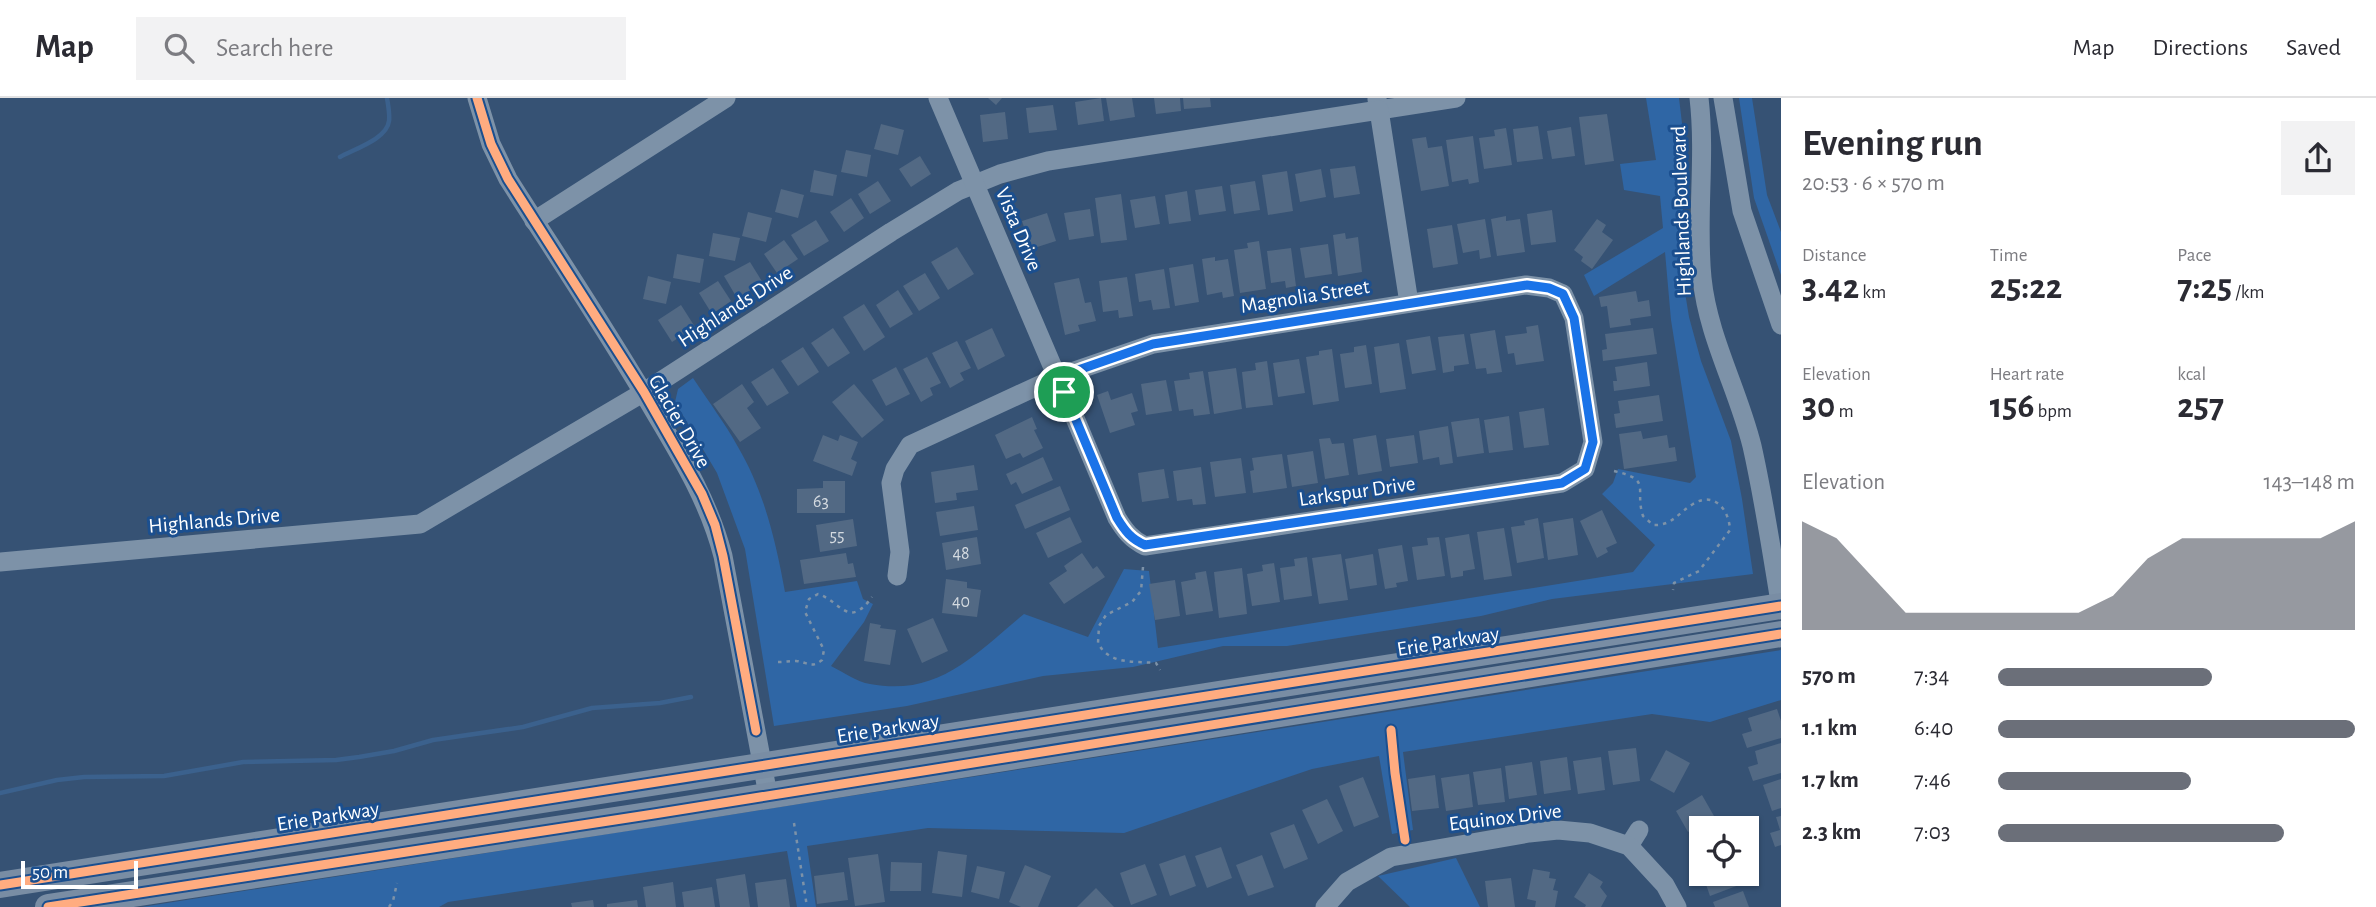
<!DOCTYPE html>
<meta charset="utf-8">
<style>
:root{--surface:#fff;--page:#f2f2f3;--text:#2b2b33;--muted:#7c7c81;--line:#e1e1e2;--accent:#6b6f79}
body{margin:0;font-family:"Alegreya Sans",sans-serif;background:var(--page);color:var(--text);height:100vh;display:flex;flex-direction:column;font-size:26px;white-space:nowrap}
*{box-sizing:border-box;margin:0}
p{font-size:23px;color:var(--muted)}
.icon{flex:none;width:38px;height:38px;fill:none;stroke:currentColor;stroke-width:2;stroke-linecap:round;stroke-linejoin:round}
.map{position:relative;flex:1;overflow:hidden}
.side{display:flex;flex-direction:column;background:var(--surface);width:595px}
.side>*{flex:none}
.buttons{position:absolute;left:1689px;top:718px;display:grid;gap:14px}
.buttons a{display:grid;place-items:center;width:70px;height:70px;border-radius:0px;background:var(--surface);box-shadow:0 2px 5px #0004;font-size:35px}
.scale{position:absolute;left:21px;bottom:18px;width:117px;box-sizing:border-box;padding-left:7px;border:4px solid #fff;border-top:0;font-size:19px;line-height:24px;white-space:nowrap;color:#fff;-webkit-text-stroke:5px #1b4f8f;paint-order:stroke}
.pin{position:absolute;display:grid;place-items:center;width:60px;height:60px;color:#fff;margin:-30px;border:4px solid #fff;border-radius:50%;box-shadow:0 2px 7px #0007}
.round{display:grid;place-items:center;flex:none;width:74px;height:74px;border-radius:0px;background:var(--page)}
.headline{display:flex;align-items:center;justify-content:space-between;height:119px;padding:0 21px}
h1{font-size:38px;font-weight:600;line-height:52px}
.stats{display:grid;grid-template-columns:repeat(3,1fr);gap:10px;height:119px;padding:7px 21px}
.stats div{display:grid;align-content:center}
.stats b{font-size:35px;font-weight:600}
.stats small{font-size:19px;font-weight:400}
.stats p{font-size:19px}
.chart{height:196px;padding:14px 21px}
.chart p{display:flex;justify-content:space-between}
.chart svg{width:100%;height:126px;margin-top:7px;fill:var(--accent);opacity:.7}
ul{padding:0 21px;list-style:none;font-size:23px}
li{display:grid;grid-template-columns:112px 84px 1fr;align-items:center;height:52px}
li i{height:18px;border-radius:9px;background:var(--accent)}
header{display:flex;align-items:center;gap:42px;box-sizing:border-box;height:98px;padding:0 35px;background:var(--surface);border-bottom:2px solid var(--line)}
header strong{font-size:33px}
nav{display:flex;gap:38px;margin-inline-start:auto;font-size:24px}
.search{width:490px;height:63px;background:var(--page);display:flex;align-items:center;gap:18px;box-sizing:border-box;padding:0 24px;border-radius:0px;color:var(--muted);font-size:26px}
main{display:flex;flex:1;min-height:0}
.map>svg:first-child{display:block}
.green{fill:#2f66a5}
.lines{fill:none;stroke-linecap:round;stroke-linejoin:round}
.stream{stroke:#3b618d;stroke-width:4.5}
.building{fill:#526984}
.path{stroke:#7d92a8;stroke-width:2.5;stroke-dasharray:3.5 5;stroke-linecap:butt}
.street{stroke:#7d92a8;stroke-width:19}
.secondary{stroke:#798da4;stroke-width:26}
.cycleway-casing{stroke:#1b4f8f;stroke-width:13}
.cycleway{stroke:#ffac80;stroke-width:9}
.route-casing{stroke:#fff;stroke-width:14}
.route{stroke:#1a73e8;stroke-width:9}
.labels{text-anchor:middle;stroke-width:6;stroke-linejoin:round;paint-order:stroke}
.number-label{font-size:18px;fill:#d4dae0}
.street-label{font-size:21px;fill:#fff;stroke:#1b4f8f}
</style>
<header>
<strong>Map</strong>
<div class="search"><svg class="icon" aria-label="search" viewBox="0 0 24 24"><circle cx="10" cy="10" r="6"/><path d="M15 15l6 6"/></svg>Search here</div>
<nav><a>Map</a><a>Directions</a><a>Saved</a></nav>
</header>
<main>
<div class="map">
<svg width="1781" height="809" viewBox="0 0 1781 809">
<rect width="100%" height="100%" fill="#365274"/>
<g class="green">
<path d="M1646,0H1679L1684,42L1682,176L1689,219L1701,263L1731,343L1742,401L1753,476L1552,501L1481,518L1287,548H1223L1133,569L1043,578L907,608L774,628L745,451L717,375L675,304L678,291L693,280C708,303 725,325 738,349C764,393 776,444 785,494L857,483L863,501L873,506L864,524L831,568C843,574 857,584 870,586C939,599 975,556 1024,516L1088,539L1124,471L1149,473L1158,550L1633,474L1655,447L1602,396L1613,385L1618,371L1690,385L1696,379L1671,222L1665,154L1594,198L1584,177L1663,130L1660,98L1624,92L1620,66L1656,62Z"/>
<path d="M1739,0H1752L1767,97L1781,134V177L1754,100Z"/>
<path d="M1781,552V602L1710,624L1652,616L1403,654L1413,732L1392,736L1379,658L1312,671L1124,735L928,730L807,748L816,809H797L787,753L448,804L439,809H142Z"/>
<path d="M1456,760L1480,809H1410L1378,778Z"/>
</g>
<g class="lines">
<g class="stream">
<path d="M340,59C354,51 387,41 389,23C390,16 388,7 387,0"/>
<path d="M0,695L57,682L84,679L164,678L243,664L336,662L359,659L394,653L433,642L523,629L592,610L660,605L691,599"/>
</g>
</g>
<g class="building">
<path d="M988,0H1002L996,7Z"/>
<path d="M1101,0L1104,23L1078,27L1075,4Z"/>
<path d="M1106,0H1132L1135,19L1110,23Z"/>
<path d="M1154,0H1180L1181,13L1156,16Z"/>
<path d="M1183,0H1210L1211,9L1184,11Z"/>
<path d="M1053,7L1057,32L1029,35L1026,10Z"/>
<path d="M1005,14L1008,41L983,44L980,17Z"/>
<path d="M1607,16L1614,63L1585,67L1579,19Z"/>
<path d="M881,26L904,32L898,57L874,51Z"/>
<path d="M1538,28L1543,61L1517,64L1513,31Z"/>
<path d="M1571,29L1575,58L1552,61L1547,33Z"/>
<path d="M1506,30L1512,67L1484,71L1479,40L1495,38L1494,32Z"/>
<path d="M1473,38L1479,84L1469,86L1468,81L1452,84L1446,42Z"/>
<path d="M1426,39L1428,50L1442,48L1449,88L1421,93L1412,41Z"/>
<path d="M846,52L871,57L867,79L841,74Z"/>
<path d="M920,58L931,76L911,89L899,71Z"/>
<path d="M1355,68L1360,96L1334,100L1330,71Z"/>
<path d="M1321,71L1326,99L1300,104L1295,76Z"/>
<path d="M814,72L837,77L833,98L810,94Z"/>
<path d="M1287,73L1293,113L1268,117L1262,77Z"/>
<path d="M878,83L891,103L870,116L858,96Z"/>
<path d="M1255,83L1260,112L1234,116L1230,87Z"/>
<path d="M1222,88L1226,113L1199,117L1195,92Z"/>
<path d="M781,91L804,97L798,120L775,114Z"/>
<path d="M1187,93L1191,123L1169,126L1165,97Z"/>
<path d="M1121,96L1127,142L1101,145L1095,100Z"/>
<path d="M1155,98L1160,126L1135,130L1130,102Z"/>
<path d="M851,100L864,120L844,134L830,114Z"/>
<path d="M1090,111L1094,138L1069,142L1064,115Z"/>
<path d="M1552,112L1556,144L1531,147L1527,116Z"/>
<path d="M748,114L772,120L766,144L742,138Z"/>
<path d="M1047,115L1056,143L1031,151L1022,123Z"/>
<path d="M1506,118V123L1520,121L1525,154L1497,158L1491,121Z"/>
<path d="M1485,121L1491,159L1480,161L1479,152L1463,155L1457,126Z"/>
<path d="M1597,121L1606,127L1602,134L1613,142L1592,171L1581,163L1583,159L1574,152Z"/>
<path d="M816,122L829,143L804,158L791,137Z"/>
<path d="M1452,127L1458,166L1433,170L1427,131Z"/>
<path d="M713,135L740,140L735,163L709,158Z"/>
<path d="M1345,135L1346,141L1358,139L1362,174L1338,178L1333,137Z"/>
<path d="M784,142L798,161L777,175L764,156Z"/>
<path d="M1259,143L1266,191L1240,195L1234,152L1248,150L1247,145Z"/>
<path d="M1328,146L1332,176L1305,180L1300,150Z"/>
<path d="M957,149L974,176L948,192L931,164Z"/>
<path d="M1291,150L1296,188L1286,190L1285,183L1271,185L1267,153Z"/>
<path d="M677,156L704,161L700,185L673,180Z"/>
<path d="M1215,159V163L1228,161L1234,198L1223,200L1222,194L1207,197L1202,161Z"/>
<path d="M750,164L763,185L737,200L724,178Z"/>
<path d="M1193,166L1199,204L1175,208L1169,170Z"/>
<path d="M1164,171L1170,210L1153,212L1151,202L1139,204L1135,176Z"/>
<path d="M925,175L940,200L919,213L903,188Z"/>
<path d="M648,178L671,184L666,206L643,201Z"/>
<path d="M1127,179L1133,218L1119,220L1118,212L1103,214L1099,183Z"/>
<path d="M1079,180L1085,205L1091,204L1096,223L1078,227L1080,233L1065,237L1054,185Z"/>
<path d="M718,183L731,203L712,216L699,195Z"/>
<path d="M898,192L913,216L890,230L876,207Z"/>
<path d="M1636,193L1638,204L1649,202L1651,218L1630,221L1631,227L1610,230L1607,208L1601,209L1599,199Z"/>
<path d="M864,206L885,239L864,253L843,219Z"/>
<path d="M681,207L695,229L672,244L658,222Z"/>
<path d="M1538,227L1544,263L1516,267L1514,255L1508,256L1505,238L1527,235L1526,229Z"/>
<path d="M833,230L850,255L828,269L811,245Z"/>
<path d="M992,230L1005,258L978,272L965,243Z"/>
<path d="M1653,230L1657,256L1603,263L1602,252L1607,251L1605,236Z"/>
<path d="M1495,232L1502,274L1487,276L1486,270L1476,271L1470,236Z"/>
<path d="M1464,236L1469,266L1454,268V273L1443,275L1438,239Z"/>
<path d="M1430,238L1436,272L1412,276L1406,242Z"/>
<path d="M957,243L971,270L960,275L964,282L950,290L932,255Z"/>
<path d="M1399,245L1406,291L1380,295L1374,249Z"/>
<path d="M1366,247L1372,286L1345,290L1340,256L1354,254V249Z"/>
<path d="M803,249L819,274L798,288L781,263Z"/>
<path d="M1332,251L1339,303L1313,307L1306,259L1319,257V253Z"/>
<path d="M927,259L941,285L930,290L933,297L921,304L903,271Z"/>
<path d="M1299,261L1305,295L1278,299L1273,265Z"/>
<path d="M1267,263L1273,307L1246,310L1242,274L1256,272L1255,265Z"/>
<path d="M1647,264L1650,288L1614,293L1613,283H1617L1615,269Z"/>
<path d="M896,269L910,296L886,308L872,282Z"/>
<path d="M773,270L789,295L767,308L751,284Z"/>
<path d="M1236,270L1242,311L1214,316L1208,274Z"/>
<path d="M1203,273L1210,316L1194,318L1193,311L1179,313L1174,283L1190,281L1189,275Z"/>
<path d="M1166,282L1172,313L1146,317L1141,286Z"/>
<path d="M742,286L754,304L747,310L761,330L740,344L713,306Z"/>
<path d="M854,286L884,322L862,340L832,304Z"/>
<path d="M1108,293L1111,302L1132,295L1138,313L1131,315L1135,327L1110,335L1097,297Z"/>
<path d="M1659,297L1663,323L1616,330L1614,316L1620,315L1618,303Z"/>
<path d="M1544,310L1549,347L1524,350L1519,314Z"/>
<path d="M1509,318L1513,352L1489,355L1484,322Z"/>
<path d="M1032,319L1037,331L1034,332L1043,350L1023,360L1020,355L1006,361L995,337Z"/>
<path d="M1479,320L1484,355L1457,359L1451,324Z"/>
<path d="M1448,328L1453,365L1440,367L1439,359L1423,362L1419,333Z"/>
<path d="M1641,333L1643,341L1667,337L1669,350L1675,349L1677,363L1624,371L1619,336Z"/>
<path d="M823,337L838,343L840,337L858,344L851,361L857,364L852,378L813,363Z"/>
<path d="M1376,337L1382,373L1358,377L1353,341Z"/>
<path d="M1414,337L1418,365L1390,369L1386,341Z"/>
<path d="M1330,340L1332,346L1344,345L1349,377L1325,381L1319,341Z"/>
<path d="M1313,353L1318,385L1292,389L1287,357Z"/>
<path d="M1282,356L1287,390L1253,395L1250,373L1254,372L1252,360Z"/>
<path d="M1043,359L1053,382L1022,396L1016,384L1011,387L1006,376Z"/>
<path d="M1241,360L1246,395L1215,399L1210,364Z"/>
<path d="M974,367L978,392L956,395L957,402L935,405L931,374Z"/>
<path d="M1201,369L1206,406L1193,407L1192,401L1177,403L1173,373Z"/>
<path d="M1164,371L1169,400L1142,404L1138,375Z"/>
<path d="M823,383H845V415H797V391L823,390Z"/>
<path d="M1060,388L1070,412L1025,431L1015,407Z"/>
<path d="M974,408L978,432L940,438L936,414Z"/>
<path d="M1602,412L1617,445L1606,450L1608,454L1597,460L1580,423Z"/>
<path d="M1070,419L1082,444L1048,460L1036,435Z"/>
<path d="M1538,420L1544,460L1517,465L1511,429L1525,427L1524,423Z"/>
<path d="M1573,420L1578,457L1548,462L1543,425Z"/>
<path d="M853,421L857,448L820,454L816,427Z"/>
<path d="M1504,430L1512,478L1484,482L1477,434Z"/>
<path d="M1469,436L1475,471L1463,473V478L1451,480L1445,440Z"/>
<path d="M977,439L981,466L946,472L942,445Z"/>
<path d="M1439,439L1445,478L1417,482L1412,449L1428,447L1427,440Z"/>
<path d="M1402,447L1408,483L1396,485L1397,489L1385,491L1378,451Z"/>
<path d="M846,455L848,466L853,465L856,479L804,486L800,462Z"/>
<path d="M1082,455L1093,471L1097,468L1105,479L1064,506L1049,485L1067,473L1064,468Z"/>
<path d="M1341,456L1348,502L1319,506L1312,460Z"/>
<path d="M1373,456L1377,487L1350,491L1345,461Z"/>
<path d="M1307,459L1312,498L1284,502L1280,470L1295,468L1294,461Z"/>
<path d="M1274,465L1280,504L1252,508L1247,476L1263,473L1262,467Z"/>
<path d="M1242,470L1247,516L1219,520L1214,474Z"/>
<path d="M1206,473L1213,513L1186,517L1181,484L1196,481L1195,475Z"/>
<path d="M946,481L967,484V490L981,492L977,519L942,515Z"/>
<path d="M1175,482L1180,518L1155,522L1149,486Z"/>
<path d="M933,520L948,553L922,565L907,531Z"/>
<path d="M870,525L881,527L880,530L896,532L890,567L864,563Z"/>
<path d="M1777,611L1781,623V640L1747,650L1742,636L1752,633L1748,620Z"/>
<path d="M1781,645V675L1753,683L1748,669L1758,666L1755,653Z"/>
<path d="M1636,650L1640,683L1613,687L1608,653Z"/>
<path d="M1666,652L1690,665L1674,695L1650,682Z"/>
<path d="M1567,659L1571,692L1544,696L1540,663Z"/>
<path d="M1601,659L1605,692L1578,696L1573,663Z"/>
<path d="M1532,664L1537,697L1509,701L1505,668Z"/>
<path d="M1501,670L1505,704L1478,707L1473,674Z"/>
<path d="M1469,676L1473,709L1446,713L1441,680Z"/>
<path d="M1435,677L1439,710L1412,713L1408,681Z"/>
<path d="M1363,679L1379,719L1354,729L1339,688Z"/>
<path d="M1781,681V710L1772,713L1763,687Z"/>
<path d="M1702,697L1714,718L1688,734L1676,713Z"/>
<path d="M1327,701L1343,733L1318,746L1302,712Z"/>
<path d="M1781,718V747L1775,749L1770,735L1780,732L1776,719Z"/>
<path d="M1294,726L1308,761L1284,771L1270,735Z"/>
<path d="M1701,739V766L1698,767L1689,743Z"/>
<path d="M1221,749L1232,780L1207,790L1195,758Z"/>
<path d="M938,753L967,757L962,799L932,795Z"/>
<path d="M878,756L885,804L855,808L848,760Z"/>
<path d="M1185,757L1196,788L1170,798L1159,766Z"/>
<path d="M1262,757L1274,789L1248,798L1236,767Z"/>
<path d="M891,764L922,765L921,793H890Z"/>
<path d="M1145,766L1157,797L1131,807L1120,775Z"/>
<path d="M1025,767L1051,778L1038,809H1021L1009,804Z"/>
<path d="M977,768L1005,774L999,801L971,794Z"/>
<path d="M1533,771L1550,774L1549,780L1556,781L1553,792L1558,793L1555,809H1535L1536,803L1527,801Z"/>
<path d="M844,774L848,802L817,806L814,778Z"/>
<path d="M1589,775L1603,784L1600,789L1607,798L1601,809H1585L1586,807L1574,799Z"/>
<path d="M1702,775H1735L1739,787L1710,798Z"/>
<path d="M745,776L750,809H720L716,781Z"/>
<path d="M1511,780L1515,809H1488L1485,783Z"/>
<path d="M786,781L790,809H758L755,785Z"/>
<path d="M673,784L676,809H646L643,789Z"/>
<path d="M712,789L715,809H684L682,794Z"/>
<path d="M1096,790L1114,809H1077Z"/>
<path d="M1743,793L1749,809H1715L1713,804Z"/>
<path d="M593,802L594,809H572L571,805Z"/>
<path d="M637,802L638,809H607V806Z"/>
</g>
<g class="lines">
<g class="path">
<path d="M1614,373C1653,382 1634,390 1643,418L1653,427C1672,428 1678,415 1693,406C1714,393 1729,411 1730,432L1699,473L1674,485L1673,492"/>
<path d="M1143,469L1141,493L1132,504L1106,517L1099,528L1098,545C1109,567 1134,563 1156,565L1160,572"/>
<path d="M778,564C784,564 790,563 796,563C808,564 811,571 822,562L824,552L805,514L809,501L818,496C841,503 848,532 872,499"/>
<path d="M794,725L807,809"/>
<path d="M389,809L393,803L397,785"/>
</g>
<g class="street">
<path d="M477,0L491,46L508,81C557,158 608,234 654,313C682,360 709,404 723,458L768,697"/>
<path d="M1699,0C1706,60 1696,120 1702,180C1708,239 1738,291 1752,348C1764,401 1772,456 1781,510"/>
<path d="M1723,0L1742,113L1781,227"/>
<path d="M1377,1L1379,12L1456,0"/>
<path d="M534,123L726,0"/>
<path d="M0,464L420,426L644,294L891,134L958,93L1000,76L1048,63L1379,12L1409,205"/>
<path d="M897,478L900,454L891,385L895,371L910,347L1057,279L1153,246L1526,187L1549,190L1563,196L1574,220L1593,344L1585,371L1562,385L1145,448C1131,441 1125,433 1117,420L1064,294L1051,265L938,0"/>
<path d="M1629,748L1639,732"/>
<path d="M1325,809L1347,784L1391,759L1529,735L1558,732L1590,735L1629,748L1665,787L1677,809"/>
</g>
<g class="secondary">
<path d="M0,787L1781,508"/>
<path d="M48,809L654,716L1781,536"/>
</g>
<defs>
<g id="cycleway">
<path d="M477,0L491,46L508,81L644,294L702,396L715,427L723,458L756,633"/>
<path d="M1391,632L1395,675L1405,742"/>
<path d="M0,787L1781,508"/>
<path d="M48,809L654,716L1781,536"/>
</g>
</defs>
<use href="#cycleway" class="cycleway-casing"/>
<use href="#cycleway" class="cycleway"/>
</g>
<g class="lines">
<defs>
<path id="route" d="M1527,187L1549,190L1563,196L1574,220L1593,344L1585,371L1562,385L1145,447C1131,441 1125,433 1117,420L1058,279L1153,246Z"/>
</defs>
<use href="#route" class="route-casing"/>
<use href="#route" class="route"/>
</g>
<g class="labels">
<g class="number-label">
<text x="821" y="409">63</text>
<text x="837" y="443">55</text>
<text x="961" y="461">48</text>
<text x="961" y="509">40</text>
</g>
<g class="street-label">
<text transform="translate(1681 113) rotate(-92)" y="7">Highlands Boulevard</text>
<text transform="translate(1019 131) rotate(67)" y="7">Vista Drive</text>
<text transform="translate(1305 198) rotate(-9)" y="7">Magnolia Street</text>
<text transform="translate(735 208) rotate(-33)" y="7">Highlands Drive</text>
<text transform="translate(680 323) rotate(60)" y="7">Glacier Drive</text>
<text transform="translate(1357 393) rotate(-8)" y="7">Larkspur Drive</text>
<text transform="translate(214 422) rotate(-5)" y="7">Highlands Drive</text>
<text transform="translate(1448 543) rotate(-9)" y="7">Erie Parkway</text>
<text transform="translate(888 630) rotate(-9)" y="7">Erie Parkway</text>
<text transform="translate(328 718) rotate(-9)" y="7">Erie Parkway</text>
<text transform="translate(1505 719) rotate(-7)" y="7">Equinox Drive</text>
</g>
</g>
</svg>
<div class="buttons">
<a><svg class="icon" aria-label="locate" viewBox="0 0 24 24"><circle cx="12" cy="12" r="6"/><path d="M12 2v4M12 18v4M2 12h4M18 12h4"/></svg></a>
</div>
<div class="scale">50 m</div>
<div class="pin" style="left:1064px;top:294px;background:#1e9e55"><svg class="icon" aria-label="arrive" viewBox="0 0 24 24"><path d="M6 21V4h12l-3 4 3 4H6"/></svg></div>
</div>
<section class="side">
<div class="headline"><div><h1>Evening run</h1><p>20:53 · 6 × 570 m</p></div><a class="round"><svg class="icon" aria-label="share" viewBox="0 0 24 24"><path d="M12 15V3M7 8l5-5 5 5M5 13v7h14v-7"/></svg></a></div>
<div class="stats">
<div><p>Distance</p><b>3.42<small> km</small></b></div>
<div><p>Time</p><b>25:22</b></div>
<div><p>Pace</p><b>7:25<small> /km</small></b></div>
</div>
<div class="stats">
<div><p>Elevation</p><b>30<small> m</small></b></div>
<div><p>Heart rate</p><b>156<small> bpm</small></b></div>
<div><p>kcal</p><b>257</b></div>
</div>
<div class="chart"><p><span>Elevation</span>143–148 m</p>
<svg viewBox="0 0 160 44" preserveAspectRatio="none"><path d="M0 44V6L10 12L20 25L30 38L40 38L50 38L60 38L70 38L80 38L90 32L100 19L110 12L120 12L130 12L140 12L150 12L160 6V44z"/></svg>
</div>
<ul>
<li><b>570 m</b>7:34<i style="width:60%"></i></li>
<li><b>1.1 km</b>6:40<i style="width:100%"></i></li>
<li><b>1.7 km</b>7:46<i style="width:54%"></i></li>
<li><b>2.3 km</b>7:03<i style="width:80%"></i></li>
</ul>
</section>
</main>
